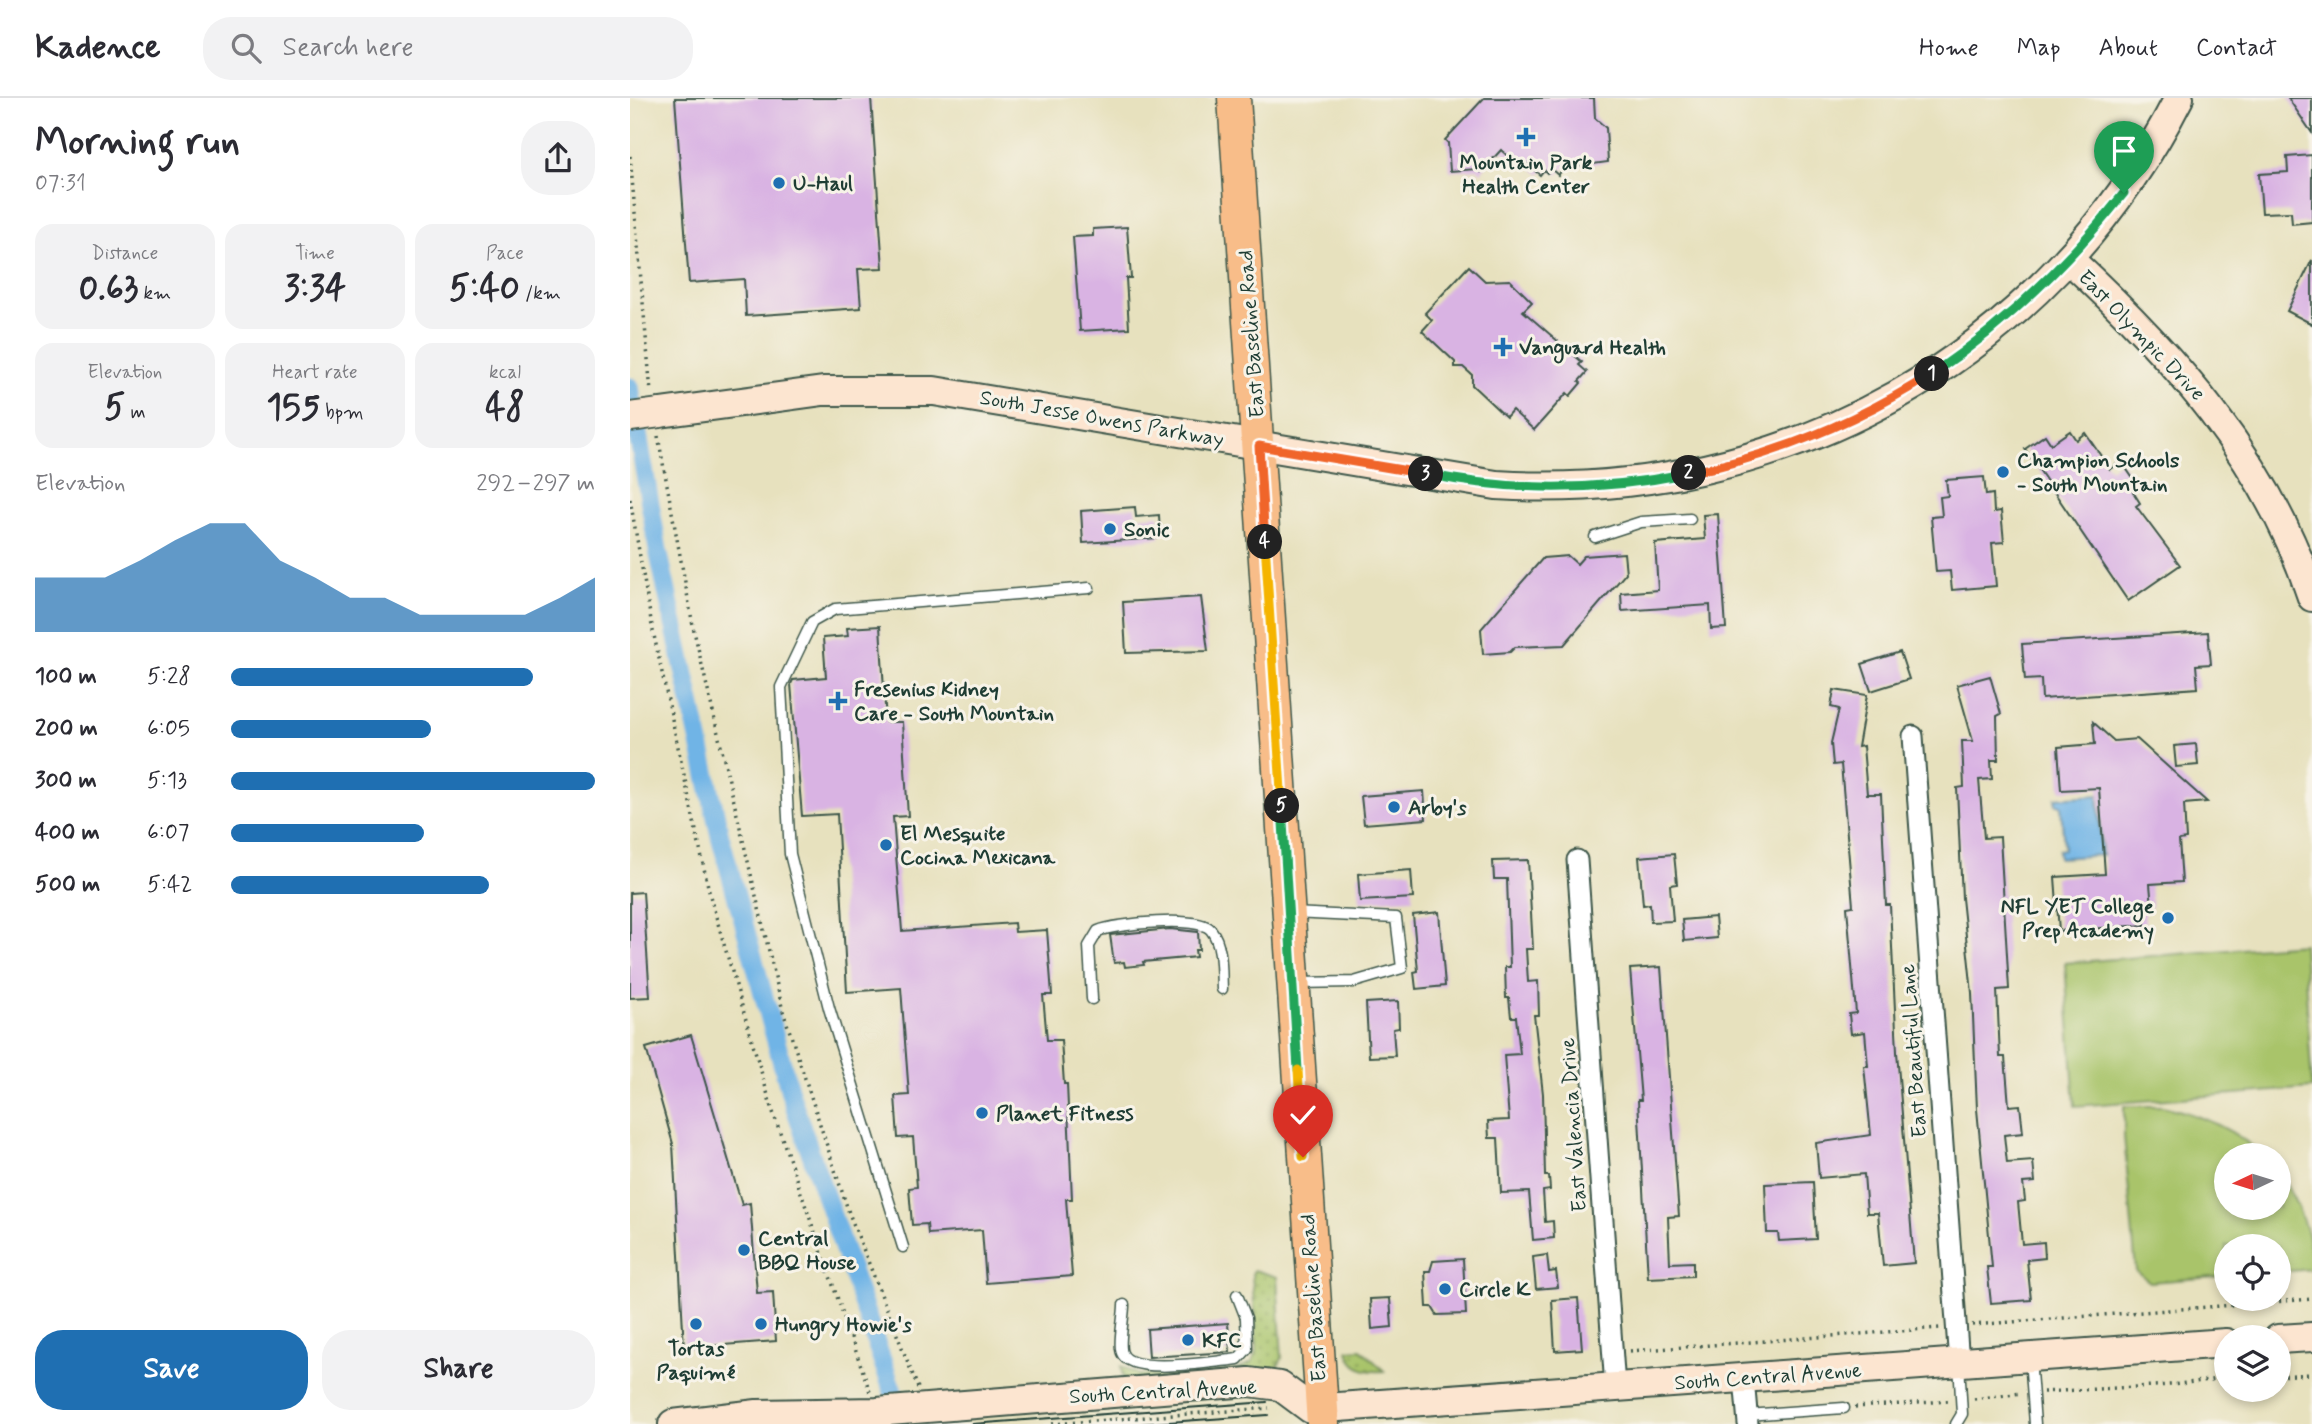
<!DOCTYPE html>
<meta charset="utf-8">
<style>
:root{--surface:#fff;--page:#f2f2f3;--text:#2b2b33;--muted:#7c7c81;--line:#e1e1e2;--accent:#1f6fb2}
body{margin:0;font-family:Mynerve,sans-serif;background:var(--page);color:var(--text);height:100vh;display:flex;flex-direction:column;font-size:26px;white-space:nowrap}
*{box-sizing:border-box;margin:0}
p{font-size:23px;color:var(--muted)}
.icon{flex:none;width:38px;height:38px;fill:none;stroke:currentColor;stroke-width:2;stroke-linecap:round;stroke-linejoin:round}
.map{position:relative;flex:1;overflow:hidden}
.panel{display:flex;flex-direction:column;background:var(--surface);width:630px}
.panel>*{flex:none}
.needle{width:46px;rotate:266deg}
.fabs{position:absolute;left:1584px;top:1045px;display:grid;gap:14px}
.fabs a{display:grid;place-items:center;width:77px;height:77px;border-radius:50%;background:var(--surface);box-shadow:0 4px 10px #0003;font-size:35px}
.pin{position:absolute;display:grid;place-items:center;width:60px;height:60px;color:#fff;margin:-72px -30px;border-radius:50% 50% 50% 0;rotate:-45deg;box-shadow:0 0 7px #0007}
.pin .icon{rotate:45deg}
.km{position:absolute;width:35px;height:35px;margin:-18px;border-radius:50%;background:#222;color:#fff;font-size:19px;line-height:35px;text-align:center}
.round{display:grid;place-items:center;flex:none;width:74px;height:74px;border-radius:28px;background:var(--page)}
.headline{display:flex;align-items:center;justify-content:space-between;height:119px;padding:0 35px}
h1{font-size:38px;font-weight:800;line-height:52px}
.figures{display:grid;grid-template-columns:repeat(3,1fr);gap:10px;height:119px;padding:7px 35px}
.figures div{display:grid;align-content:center;border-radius:18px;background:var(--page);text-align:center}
.figures b{font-size:35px;font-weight:800}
.figures small{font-size:19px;font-weight:400}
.figures p{font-size:19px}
.chart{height:196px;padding:14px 35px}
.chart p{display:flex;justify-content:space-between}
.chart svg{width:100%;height:126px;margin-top:7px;fill:var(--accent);opacity:.7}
.button{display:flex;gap:14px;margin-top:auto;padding:14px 35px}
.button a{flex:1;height:80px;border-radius:28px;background:var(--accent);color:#fff;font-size:28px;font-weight:800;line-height:80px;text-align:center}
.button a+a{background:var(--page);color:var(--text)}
ul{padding:0 35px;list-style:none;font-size:23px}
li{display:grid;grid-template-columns:112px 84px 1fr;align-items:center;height:52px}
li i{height:18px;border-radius:9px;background:var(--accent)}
header{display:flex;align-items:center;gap:42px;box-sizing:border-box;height:98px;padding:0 35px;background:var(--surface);border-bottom:2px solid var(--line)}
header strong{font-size:33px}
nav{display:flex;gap:38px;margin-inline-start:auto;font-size:24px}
.search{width:490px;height:63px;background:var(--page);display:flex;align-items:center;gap:18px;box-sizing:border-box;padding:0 24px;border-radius:28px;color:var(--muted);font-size:26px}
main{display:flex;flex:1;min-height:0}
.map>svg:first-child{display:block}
.grass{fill:url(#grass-dots);stroke:#64804f;stroke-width:2}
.pitch{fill:#a9c46a;stroke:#64804f;stroke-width:2}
.water{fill:#70b4e6;stroke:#48788d;stroke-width:2}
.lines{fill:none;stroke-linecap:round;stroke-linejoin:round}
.canal{stroke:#70b4e6;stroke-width:19}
.building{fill:#d9b3e3}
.lane-casing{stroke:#3d5649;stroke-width:13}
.street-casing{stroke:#3d5649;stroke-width:23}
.secondary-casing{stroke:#3d5649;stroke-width:32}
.primary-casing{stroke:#3d5649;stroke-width:35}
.path{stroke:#3d5649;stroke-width:3.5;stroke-dasharray:2 5;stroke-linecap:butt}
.lane{stroke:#fff;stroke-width:10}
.street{stroke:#fff;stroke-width:19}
.secondary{stroke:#fce5d0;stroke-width:28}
.primary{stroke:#f8bd89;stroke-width:32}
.tram{stroke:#1f3d34;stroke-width:2}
.secondary-bridge-casing{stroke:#3d5649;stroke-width:32;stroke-linecap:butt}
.secondary-bridge{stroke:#fce5d0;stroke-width:28}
.split-1-casing{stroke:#fff;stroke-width:14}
.split-2-casing{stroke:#fff;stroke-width:14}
.split-3-casing{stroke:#fff;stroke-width:14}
.split-4-casing{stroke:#fff;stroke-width:14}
.split-5-casing{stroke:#fff;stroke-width:14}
.split-6-casing{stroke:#fff;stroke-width:14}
.split-7-casing{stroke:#fff;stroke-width:14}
.split-1{stroke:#22a559;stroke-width:9}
.split-2{stroke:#f0652b;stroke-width:9}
.split-3{stroke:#22a559;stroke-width:9}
.split-4{stroke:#f0652b;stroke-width:9}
.split-5{stroke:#f5b400;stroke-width:9}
.split-6{stroke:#22a559;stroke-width:9}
.split-7{stroke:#f5b400;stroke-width:9}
.poi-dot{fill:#1f6fb2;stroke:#f7f3e8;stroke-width:2.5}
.labels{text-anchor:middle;stroke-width:6;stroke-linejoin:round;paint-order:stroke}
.poi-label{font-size:21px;font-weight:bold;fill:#1f3d34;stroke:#f7f3e8;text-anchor:start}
.street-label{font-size:21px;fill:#1f3d34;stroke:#f7f3e8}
</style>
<header>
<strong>Kadence</strong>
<div class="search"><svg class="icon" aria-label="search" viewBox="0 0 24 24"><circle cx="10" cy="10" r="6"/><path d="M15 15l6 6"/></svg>Search here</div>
<nav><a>Home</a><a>Map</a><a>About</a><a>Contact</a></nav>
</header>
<main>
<section class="panel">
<div class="headline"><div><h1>Morning run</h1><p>07:31</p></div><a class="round"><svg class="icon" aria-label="share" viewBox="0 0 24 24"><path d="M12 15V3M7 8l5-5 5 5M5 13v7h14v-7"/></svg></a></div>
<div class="figures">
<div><p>Distance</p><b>0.63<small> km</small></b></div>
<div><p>Time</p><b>3:34</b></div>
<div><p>Pace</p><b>5:40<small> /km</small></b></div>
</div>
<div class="figures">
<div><p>Elevation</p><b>5<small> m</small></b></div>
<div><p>Heart rate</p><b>155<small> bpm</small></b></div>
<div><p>kcal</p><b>48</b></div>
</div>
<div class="chart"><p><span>Elevation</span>292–297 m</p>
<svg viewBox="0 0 160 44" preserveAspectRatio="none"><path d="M0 44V25L10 25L20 25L30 19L40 12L50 6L60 6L70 19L80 25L90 32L100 32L110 38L120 38L130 38L140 38L150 32L160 25V44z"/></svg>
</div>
<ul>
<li><b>100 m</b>5:28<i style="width:83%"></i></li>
<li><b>200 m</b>6:05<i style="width:55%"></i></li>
<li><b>300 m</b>5:13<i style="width:100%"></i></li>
<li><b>400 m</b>6:07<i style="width:53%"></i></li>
<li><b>500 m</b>5:42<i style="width:71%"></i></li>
</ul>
<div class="button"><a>Save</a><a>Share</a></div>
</section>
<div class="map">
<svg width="1682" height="1326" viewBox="0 0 1682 1326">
<defs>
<pattern id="grass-dots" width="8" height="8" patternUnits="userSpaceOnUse" patternTransform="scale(1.75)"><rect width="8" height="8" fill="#a9c46a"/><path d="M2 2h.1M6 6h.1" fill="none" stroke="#89a058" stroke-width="1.8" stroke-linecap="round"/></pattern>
</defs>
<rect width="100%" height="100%" fill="#f7f3e8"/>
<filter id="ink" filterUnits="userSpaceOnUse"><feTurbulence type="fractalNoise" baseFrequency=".0143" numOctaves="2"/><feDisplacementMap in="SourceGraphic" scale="14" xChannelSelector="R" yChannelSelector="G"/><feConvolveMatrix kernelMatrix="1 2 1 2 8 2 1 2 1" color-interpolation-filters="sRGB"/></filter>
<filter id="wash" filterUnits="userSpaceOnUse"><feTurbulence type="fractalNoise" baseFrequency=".00686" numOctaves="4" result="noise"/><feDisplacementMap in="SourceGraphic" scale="28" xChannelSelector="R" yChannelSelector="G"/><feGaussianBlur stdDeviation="1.57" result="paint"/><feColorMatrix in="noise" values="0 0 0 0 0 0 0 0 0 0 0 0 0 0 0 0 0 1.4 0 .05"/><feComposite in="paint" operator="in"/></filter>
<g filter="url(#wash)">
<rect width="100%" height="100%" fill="#e7e1be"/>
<g class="grass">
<path d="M624,1172L647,1179L652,1260L644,1276L495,1292L491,1268L509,1277L609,1271L622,1265L627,1250L622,1176Z"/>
<path d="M731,1251L754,1273C737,1274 722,1272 718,1252Z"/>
</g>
<g class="pitch">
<path d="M1673,846L1682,990L1445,1008L1435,865Z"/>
<path d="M1532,1008C1568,1016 1605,1031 1632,1057H1596V1110H1648L1649,1073L1650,1074C1667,1105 1682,1136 1682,1171L1649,1174L1648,1148H1596V1178L1520,1184L1506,1173L1494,1038V1008Z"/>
</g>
<path class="water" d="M1468,697L1472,757L1429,760L1428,752L1434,751L1431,707H1426L1425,700Z"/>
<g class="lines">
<path class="canal" d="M0,289L28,452L90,738L161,998L274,1326"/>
</g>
<g id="blocks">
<g class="building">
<path d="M45,0H241L253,170L228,171L231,210L116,218L114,181L59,185Z"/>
<path d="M854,0H964L965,20L976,30L978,64L934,70L928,77L921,71L917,75L914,72L910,77L896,65L891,70L871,52L851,74L848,71L820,73L818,45L815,42Z"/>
<path d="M1658,0H1682V35Z"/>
<path d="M1682,57V124L1662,126L1661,114L1632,115L1629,76L1658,74L1657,59Z"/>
<path d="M497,129L501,180H496L499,230L450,233L443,139L463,138V131Z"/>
<path d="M1682,162V226L1657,213Z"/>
<path d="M839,168L855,183L880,182L902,204L893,213L952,264L949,267L957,274L949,283L951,285L940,298L937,295L904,332L882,312L876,319L842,287V277L833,269H825V264L792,233L802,222L795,215Z"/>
<path d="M1440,333L1446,342L1455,335L1480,371L1491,363L1506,385L1500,389L1510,405L1506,408L1550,467L1498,503L1395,351L1415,337L1421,346Z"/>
<path d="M1354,379L1356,397L1363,396L1364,414L1371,413L1374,444L1362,445L1366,488L1322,492L1320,473L1306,474L1301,419L1312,418L1310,399L1318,398L1316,382Z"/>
<path d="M505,409L506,419L529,417L530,440L453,445L451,413Z"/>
<path d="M1088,416L1096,530L1081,531L1080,507L992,513L991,495L1028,492L1025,445L1075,441L1073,417Z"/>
<path d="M994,455L996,475L934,547L885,549L880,554L853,556L851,531L913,460L938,458L947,466L954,458Z"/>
<path d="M571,499L578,553L496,555L493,504Z"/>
<path d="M250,528L256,624H272L278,718L263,719L272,833L384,825L385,834L417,832L422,897H413L417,942H431L434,986H437L442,1101H436L442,1178L356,1185L352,1132L298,1136L297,1126L282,1127L279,1090L287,1089L283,1039L268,1040L265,998L279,997L271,890L217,894L207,716L172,718L161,586L163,582L196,579L193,540L218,538L217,530Z"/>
<path d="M1578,534L1581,566L1566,567L1568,590L1412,601L1411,581L1395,582L1392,546Z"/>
<path d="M1270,554L1279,581L1241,593L1232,566Z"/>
<path d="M1360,578L1371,616L1367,618L1368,662H1361L1362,681L1349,682L1354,740L1370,739L1379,891L1367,892L1370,959H1375L1379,1008L1390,1007L1393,1035L1374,1037L1377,1065L1403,1063L1405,1084L1393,1085L1395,1103L1388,1104L1392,1146L1414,1144L1415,1160L1397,1162L1401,1202L1361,1205L1357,1169H1362L1347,1011L1342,895L1332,800L1327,690L1334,689L1332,643H1343L1327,587Z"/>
<path d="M1204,592L1237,597L1228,649L1233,648L1237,696H1251L1256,807H1260L1267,954L1284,1165L1253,1168L1248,1115H1237L1234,1076L1189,1080L1186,1045L1241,1037L1234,968H1238L1235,934L1221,936L1219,916L1226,915L1217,809L1223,808L1211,666L1203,667L1201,645L1209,611L1201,609Z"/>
<path d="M1463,624L1484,643L1507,641L1577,704L1554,706L1556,741L1549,742L1552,784L1520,786L1522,809L1514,810L1515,827L1429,833L1425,779L1475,776L1469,690L1431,692L1428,649L1465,646Z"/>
<path d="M1566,646L1568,667L1546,669L1544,648Z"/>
<path d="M794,693L796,721L734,726L731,698Z"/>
<path d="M1044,756L1047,786L1040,787L1043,823L1021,824L1020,806L1013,807L1009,759Z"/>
<path d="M898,762L903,851H896L898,884L908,883L909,917H904L913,996L915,1078H919L920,1092L913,1093L915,1124L923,1123L924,1140L903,1142L899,1094L871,1095L868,1040H859L858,1023L879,1022L874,957L890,956L886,919H881L879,900H876L875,869H880L877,781H864L863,763Z"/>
<path d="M781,772L783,800L730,803L728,776Z"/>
<path d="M13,794L20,899L0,900V795Z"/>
<path d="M809,814L815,888L786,891L784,874L788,873L783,817Z"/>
<path d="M1085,819L1087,840L1054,843L1052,822Z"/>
<path d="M540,831L568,834L569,852H565L566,859L513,864L514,867L495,869L494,864L484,865L480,837Z"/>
<path d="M1031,869L1049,1118L1038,1119L1040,1165L1063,1164V1178L1018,1180L1008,1002H1011L1000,871Z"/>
<path d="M768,903L769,930L763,931L765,958L739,959L736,905Z"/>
<path d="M61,937L112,1107L120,1105L127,1195L143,1194L146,1243L54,1250L43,1046L16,950Z"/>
<path d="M1183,1084L1186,1141L1149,1143L1148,1135H1137L1135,1086Z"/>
<path d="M917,1157L919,1174L926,1173L928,1189L906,1191L903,1159Z"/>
<path d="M833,1161L836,1216L807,1217L802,1209H797L795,1173H800L803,1163Z"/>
<path d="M760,1200L762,1229L742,1231L740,1201Z"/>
<path d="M948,1200L952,1251L925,1253L922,1202Z"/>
<path d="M598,1225L600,1254L519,1259L517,1231Z"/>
</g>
</g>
</g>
<g filter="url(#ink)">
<use href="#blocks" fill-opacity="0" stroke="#3d5649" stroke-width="2"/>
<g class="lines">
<defs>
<g id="lane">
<path d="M965,439L1011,424L1060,421"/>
<path d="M662,815L766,820L772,870L724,884L666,885"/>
<path d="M462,901L459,848L468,833C485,826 569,817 581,832C593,847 591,873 592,891"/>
<path d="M273,1149L199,910L160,756L151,589L182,524L205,511L459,490"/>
<path d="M494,1207C494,1219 488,1246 492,1255C500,1277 579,1264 601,1262L608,1261L617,1251L616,1220L607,1197"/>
<path d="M1400,1260L1405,1326"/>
<path d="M1117,1317L1214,1310"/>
<path d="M1326,1326L1332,1316L1329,1265"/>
</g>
<g id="street">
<path d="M1283,638L1329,1265"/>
<path d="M947,762L985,1289"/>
<path d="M1114,1280L1118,1326"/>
</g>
<g id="secondary">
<path d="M1439,161C1542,256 1638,363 1682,499"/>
<path d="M30,315L193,293H304L866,387C1155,405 1417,259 1549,0"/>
<path d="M1648,1241L1682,1239"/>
<path d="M43,1326L127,1316L247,1314L619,1284L650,1288L681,1311L1596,1245"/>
</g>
<path id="primary" d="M604,0L693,1326"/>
</defs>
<use href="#lane" class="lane-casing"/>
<use href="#street" class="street-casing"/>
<use href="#secondary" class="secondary-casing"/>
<use href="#primary" class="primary-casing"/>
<g class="path">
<path d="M0,58L21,295"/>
<path d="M28,338L64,533L153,913L219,1115L288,1290"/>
<path d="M0,401L22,528L80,798L142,1011L240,1294"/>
<path d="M1342,1227L1682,1201"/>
<path d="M1000,1253L1310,1230"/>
<path d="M1648,1278L1682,1276"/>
<path d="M1413,1294L1541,1287L1596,1280"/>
<path d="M1344,1301L1392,1295"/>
<path d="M1225,1309L1319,1303"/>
<path d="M422,1326L639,1310"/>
</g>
<use href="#lane" class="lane"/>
<use href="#street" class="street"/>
<use href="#secondary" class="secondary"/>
<use href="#primary" class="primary"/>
<g class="tram">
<path d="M342,1326L637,1304"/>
<path d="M510,1326L638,1317"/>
</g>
<defs>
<path id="secondary-bridge" d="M0,319L30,315"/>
</defs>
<use href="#secondary-bridge" class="secondary-bridge-casing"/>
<use href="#secondary-bridge" class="secondary-bridge"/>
</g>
</g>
<g class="lines" filter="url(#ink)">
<defs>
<path id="split-1" d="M1302,276C1377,225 1438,166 1494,95"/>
<path id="split-2" d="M1059,375C1146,357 1227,324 1302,276"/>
<path id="split-3" d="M796,376C882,394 972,393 1059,375"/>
<path id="split-4" d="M635,444L629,348L796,376"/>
<path id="split-5" d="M635,444L652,708"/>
<path id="split-6" d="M652,708L668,972"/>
<path id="split-7" d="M668,972L673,1059"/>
</defs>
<use href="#split-1" class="split-1-casing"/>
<use href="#split-2" class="split-2-casing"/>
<use href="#split-3" class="split-3-casing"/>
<use href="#split-4" class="split-4-casing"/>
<use href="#split-5" class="split-5-casing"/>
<use href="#split-6" class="split-6-casing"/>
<use href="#split-7" class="split-7-casing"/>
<use href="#split-1" class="split-1"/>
<use href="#split-2" class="split-2"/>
<use href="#split-3" class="split-3"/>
<use href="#split-4" class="split-4"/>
<use href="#split-5" class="split-5"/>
<use href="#split-6" class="split-6"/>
<use href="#split-7" class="split-7"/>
</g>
<g class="poi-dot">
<path d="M892.5 28.5h7v7h7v7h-7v7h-7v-7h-7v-7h7z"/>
<circle cx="149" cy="85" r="7"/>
<path d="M869.5 238.5h7v7h7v7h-7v7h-7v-7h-7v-7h7z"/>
<circle cx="1373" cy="374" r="7"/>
<circle cx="480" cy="431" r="7"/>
<path d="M204.5 592.5h7v7h7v7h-7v7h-7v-7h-7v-7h7z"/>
<circle cx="764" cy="709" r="7"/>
<circle cx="256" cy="747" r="7"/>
<circle cx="1538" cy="820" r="7"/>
<circle cx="352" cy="1015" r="7"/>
<circle cx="114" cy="1152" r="7"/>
<circle cx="815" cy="1191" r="7"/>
<circle cx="66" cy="1226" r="7"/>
<circle cx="131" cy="1226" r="7"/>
<circle cx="558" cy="1242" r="7"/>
</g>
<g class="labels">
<g class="poi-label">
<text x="896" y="71" text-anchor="middle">Mountain Park<tspan x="896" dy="24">Health Center</tspan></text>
<text x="163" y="92">U-Haul</text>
<text x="889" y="256">Vanguard Health</text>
<text x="1387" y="369">Champion Schools<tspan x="1387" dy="24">- South Mountain</tspan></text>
<text x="494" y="438">Sonic</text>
<text x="224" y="598">Fresenius Kidney<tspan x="224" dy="24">Care - South Mountain</tspan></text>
<text x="778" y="716">Arby's</text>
<text x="270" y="742">El Mesquite<tspan x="270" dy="24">Cocina Mexicana</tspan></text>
<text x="1524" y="815" text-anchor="end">NFL YET College<tspan x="1524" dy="24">Prep Academy</tspan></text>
<text x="366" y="1022">Planet Fitness</text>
<text x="128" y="1147">Central<tspan x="128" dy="24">BBQ House</tspan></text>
<text x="829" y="1198">Circle K</text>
<text x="145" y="1233">Hungry Howie's</text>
<text x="572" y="1249">KFC</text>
<text x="66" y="1257" text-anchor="middle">Tortas<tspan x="66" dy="24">Paquimé</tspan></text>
</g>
<g class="street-label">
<text transform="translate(621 236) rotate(-94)" y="7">East Baseline Road</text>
<text transform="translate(1512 237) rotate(46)" y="7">East Olympic Drive</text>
<text transform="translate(472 320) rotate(10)" y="7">South Jesse Owens Parkway</text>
<text transform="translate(1283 953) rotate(-94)" y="7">East Beautiful Lane</text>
<text transform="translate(943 1027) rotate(-94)" y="7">East Valencia Drive</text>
<text transform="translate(683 1200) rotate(-94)" y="7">East Baseline Road</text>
<text transform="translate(1138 1278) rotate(-4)" y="7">South Central Avenue</text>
<text transform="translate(533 1293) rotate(-3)" y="7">South Central Avenue</text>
</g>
</g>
</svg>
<div class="fabs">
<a><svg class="needle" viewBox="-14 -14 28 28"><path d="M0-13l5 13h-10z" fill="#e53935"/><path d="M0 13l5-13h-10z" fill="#7c7c81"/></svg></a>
<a><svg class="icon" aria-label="locate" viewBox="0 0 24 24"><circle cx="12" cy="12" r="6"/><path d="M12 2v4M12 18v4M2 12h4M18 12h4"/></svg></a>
<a><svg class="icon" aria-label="layers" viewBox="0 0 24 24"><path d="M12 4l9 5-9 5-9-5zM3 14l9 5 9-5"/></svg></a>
</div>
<div class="pin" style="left:1494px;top:95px;background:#1e9e55"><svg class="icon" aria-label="arrive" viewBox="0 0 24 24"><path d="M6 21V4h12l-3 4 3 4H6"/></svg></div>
<div class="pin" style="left:673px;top:1059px;background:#d93025"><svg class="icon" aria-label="check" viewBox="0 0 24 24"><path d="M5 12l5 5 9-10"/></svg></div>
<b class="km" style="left:1302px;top:276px">1</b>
<b class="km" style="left:1059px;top:375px">2</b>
<b class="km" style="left:796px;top:376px">3</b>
<b class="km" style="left:635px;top:444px">4</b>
<b class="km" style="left:652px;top:708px">5</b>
</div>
</main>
